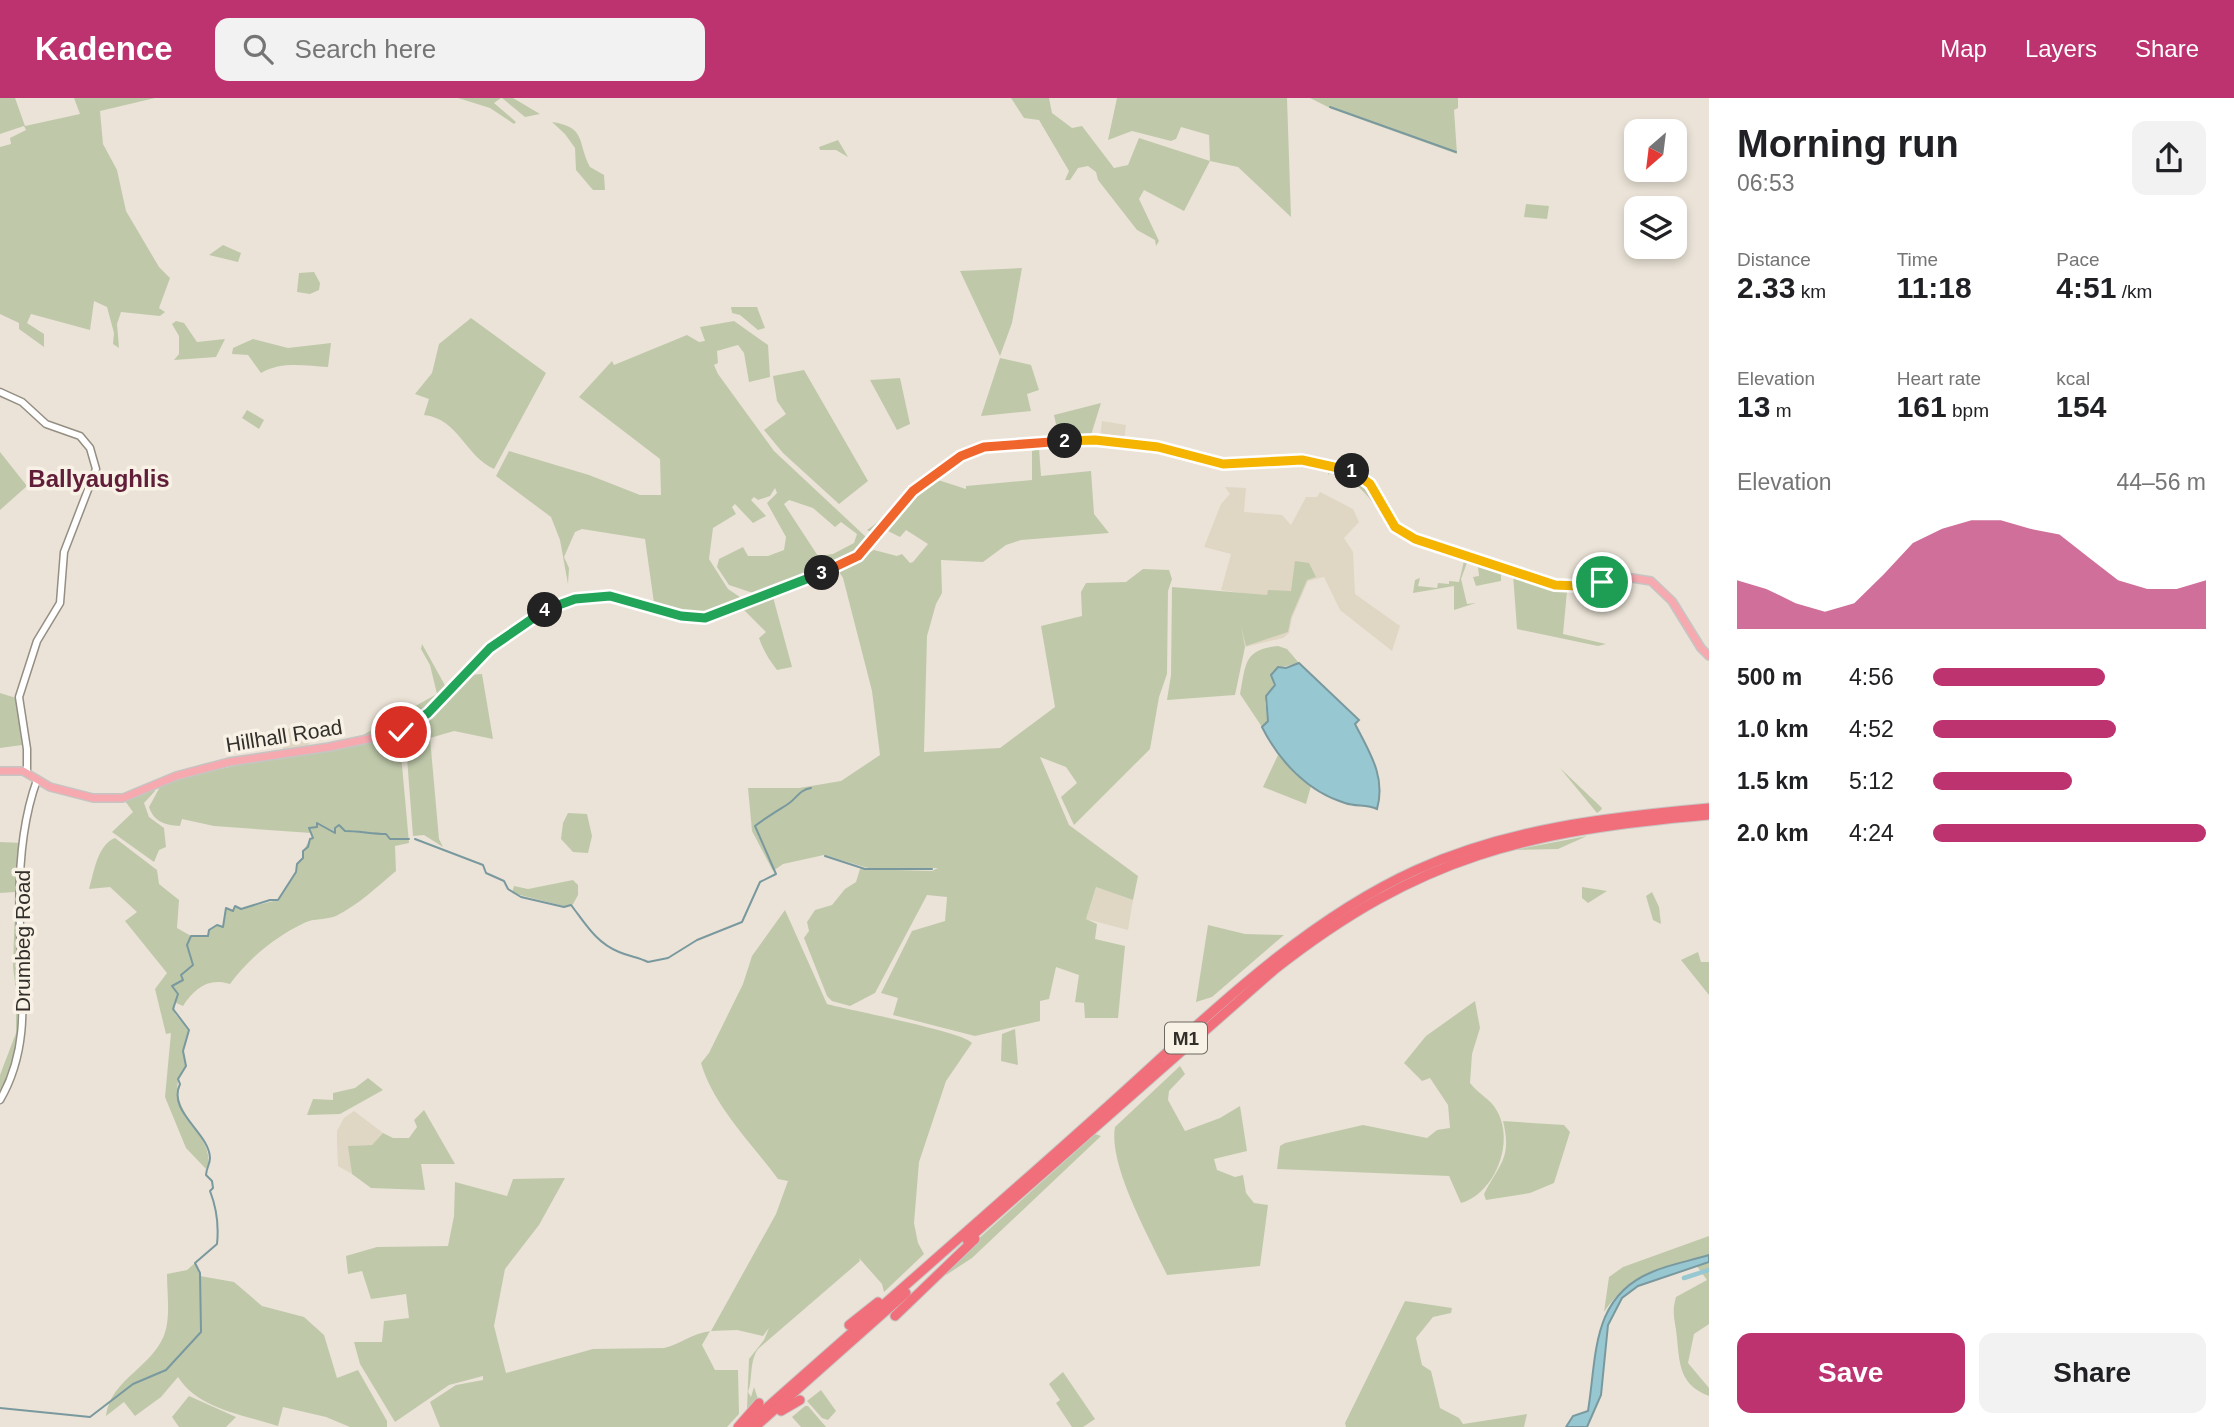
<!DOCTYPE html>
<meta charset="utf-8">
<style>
:root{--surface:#fff;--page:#f2f2f2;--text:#202124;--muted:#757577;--accent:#bc3370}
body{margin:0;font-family:Helvetica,sans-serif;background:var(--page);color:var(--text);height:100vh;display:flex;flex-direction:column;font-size:26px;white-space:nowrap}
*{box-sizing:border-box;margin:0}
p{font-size:23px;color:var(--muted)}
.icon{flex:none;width:38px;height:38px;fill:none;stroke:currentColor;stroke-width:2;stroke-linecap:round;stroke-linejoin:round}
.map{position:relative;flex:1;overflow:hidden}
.sheet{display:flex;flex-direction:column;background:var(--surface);width:525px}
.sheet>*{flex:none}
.needle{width:46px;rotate:208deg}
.fabs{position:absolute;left:1624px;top:21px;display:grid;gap:14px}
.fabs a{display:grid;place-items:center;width:63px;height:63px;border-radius:14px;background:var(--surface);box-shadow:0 4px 10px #0003;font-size:35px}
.pin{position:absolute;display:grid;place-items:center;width:60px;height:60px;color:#fff;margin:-30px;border:4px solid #fff;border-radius:50%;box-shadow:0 2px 7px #0007}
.km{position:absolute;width:35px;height:35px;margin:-18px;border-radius:50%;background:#222;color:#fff;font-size:19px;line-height:35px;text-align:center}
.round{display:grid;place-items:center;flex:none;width:74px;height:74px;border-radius:14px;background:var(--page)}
.headline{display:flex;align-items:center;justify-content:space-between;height:119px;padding:0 28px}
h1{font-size:38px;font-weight:700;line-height:52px}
.metrics{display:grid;grid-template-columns:repeat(3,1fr);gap:10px;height:119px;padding:7px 28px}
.metrics div{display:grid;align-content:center}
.metrics b{font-size:30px;font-weight:700}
.metrics small{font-size:19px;font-weight:400}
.metrics p{font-size:19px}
.chart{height:196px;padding:14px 28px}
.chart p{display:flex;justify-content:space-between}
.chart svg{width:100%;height:126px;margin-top:7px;fill:var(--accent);opacity:.7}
.cta{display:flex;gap:14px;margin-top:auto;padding:14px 28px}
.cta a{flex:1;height:80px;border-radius:14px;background:var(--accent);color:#fff;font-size:28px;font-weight:700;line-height:80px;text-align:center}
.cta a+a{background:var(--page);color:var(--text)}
ul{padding:0 28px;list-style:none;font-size:23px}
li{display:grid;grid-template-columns:112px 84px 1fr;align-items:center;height:52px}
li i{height:18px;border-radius:9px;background:var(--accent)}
header{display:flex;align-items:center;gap:42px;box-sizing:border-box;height:98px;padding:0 35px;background:var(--accent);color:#fff}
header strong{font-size:33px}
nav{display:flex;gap:38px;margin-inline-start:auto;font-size:24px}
.search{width:490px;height:63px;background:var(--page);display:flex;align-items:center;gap:18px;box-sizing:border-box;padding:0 24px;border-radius:14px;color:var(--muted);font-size:26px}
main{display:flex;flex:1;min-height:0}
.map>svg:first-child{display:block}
.built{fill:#e0d6c4}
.green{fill:#bfc9aa;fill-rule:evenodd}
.water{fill:#97c7d1;stroke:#79999f;stroke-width:2}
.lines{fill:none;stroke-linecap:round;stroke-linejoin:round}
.stream{stroke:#79999f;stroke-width:2}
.canal{stroke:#97c7d1;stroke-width:4.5}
.minor-casing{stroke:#948e83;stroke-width:9}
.major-casing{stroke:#c6c5c4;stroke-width:10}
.highway-casing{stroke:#c6c5c4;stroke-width:11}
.minor{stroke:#fff;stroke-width:6}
.major{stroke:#f6a9af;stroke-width:7}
.highway{stroke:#f06f7a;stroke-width:9}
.split-1-casing{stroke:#fff;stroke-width:14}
.split-2-casing{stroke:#fff;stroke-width:14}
.split-3-casing{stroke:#fff;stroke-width:14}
.split-4-casing{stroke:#fff;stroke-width:14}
.split-5-casing{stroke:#fff;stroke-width:14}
.split-1{stroke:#f5b400;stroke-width:9}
.split-2{stroke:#f5b400;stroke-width:9}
.split-3{stroke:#f0652b;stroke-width:9}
.split-4{stroke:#22a559;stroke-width:9}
.split-5{stroke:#22a559;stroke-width:9}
.labels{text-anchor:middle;stroke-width:7;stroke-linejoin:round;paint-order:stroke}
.shield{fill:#f8f1e5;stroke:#6d6963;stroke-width:2}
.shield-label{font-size:19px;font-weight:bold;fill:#322f2b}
.street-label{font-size:21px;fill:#322f2b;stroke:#f8f1e5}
.quarter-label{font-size:24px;font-weight:bold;fill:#601e39;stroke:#f8f1e5}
</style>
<header>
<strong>Kadence</strong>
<div class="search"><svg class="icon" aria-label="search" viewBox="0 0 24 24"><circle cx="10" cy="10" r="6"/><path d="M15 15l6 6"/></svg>Search here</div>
<nav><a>Map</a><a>Layers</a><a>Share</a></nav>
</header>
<main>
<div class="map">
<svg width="1709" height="1329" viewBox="0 0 1709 1329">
<rect width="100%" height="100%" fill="#ebe3d7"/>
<g class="built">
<path d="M1102,323L1126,327L1124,343L1100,340Z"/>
<path d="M1225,389L1246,390L1244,414L1282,417L1291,427L1306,399H1317L1320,394L1353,411L1359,424L1344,440L1353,454L1355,496L1400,528L1392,553L1340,512L1324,479L1308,483L1292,520L1289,535L1283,540L1245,549L1240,526L1242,495L1221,492L1231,456L1204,449L1221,406L1230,396Z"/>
<path d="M308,626L309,650L283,652L282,632Z"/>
<path d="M1096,789L1133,802L1128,832L1086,821Z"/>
<path d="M354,1013L383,1035L372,1047L349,1048L352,1076L338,1068L337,1045V1033L344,1020Z"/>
</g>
<g class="green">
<path d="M0,0H15L25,28L80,16L74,0H155L100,13L103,46L117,72L126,113L159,169L170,180L159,210L165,214L160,218L121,214L117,226L119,250L113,246L114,235L107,209L94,203L90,232L31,216L27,225L44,236V249L19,231V225L0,216V49L11,46L10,40L26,32L24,28L0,36Z"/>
<path d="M458,0H501L494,5L516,24L514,26L490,10Z"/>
<path d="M502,0H513L540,16L525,19Z"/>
<path d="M1011,0H1049L1052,15L1072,30L1082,28L1114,70L1128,67L1139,40L1210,63L1209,37L1181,29L1176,41L1171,43L1132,33L1108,42L1117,0H1287L1291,119L1238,69L1210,63L1184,113L1144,92L1139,101L1159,143L1156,148L1155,142L1137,132L1098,82L1096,74L1088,68L1078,70L1070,82H1065L1069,73L1039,22L1024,20Z"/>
<path d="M1310,0H1458V10L1454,12L1457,56L1332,11Z"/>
<path d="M552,24C587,29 577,45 590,69L604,77L605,92H593L576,72L575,50L565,36Z"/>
<path d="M838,42L848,59L836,52H820L819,49Z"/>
<path d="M1526,106L1549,108L1547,121L1524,119Z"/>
<path d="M223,147L241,155L238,164L209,157Z"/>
<path d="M1022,170L1012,225L1000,258L960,173Z"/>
<path d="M314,174L320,185L319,192L310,196L297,194L299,175Z"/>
<path d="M731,209H757L765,230L758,232L740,217L732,215Z"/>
<path d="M471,220L546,275L494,371C465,358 459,321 424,317L429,301L415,296L432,275L439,246Z"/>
<path d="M176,223L184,225L197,244L225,241L216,259L174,262L179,256V238L172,226Z"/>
<path d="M734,223L768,247L770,279L749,284L744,255L738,247L717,253L718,265L714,267L718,276L774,353L866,439L867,443L857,452L820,472L759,497L729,487L717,469L719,461L743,449L748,458H768L784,452L786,439L767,405L777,395L775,390L770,398L758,402L754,399L751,402L766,418L753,425L735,406L732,409L736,416L713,430L709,461L728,491L746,503C705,520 696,519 654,505L645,441L582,431L575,434L564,459L569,470L568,486L560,442L551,419L496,378L509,353L589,377L640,397H661L660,361L579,299L612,263L614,267L687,237L699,244L705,243L700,229ZM789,402L813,410L835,429L841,424L857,436L854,445L833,456L818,458L784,406Z"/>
<path d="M253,241L288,250L331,245L328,269C305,268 282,263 261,275L248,257L232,256L233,250Z"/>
<path d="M1000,260L1031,267L1039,292L1027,296L1031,313L981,318Z"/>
<path d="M804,272L868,383L839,406L783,355L764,332L786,316L777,303L773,278Z"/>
<path d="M900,280L910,326L897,332L870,282Z"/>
<path d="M1101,305L1091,337L1059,340L1054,317Z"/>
<path d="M247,312L264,322L259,331L242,320Z"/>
<path d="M1039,350L1041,378L1091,373L1094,416L1109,435L1021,442L1006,447L983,464L941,462L942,495L936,506L927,538L924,654L1000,650L1055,609L1041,528L1082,518L1081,494L1086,485L1126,484L1143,471L1169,472L1172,481L1168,493L1167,576L1159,599L1150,651L1074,727L1061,699L1077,685L1066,669L1040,659L1069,727L1138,778L1133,802L1096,789L1086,821L1097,826L1095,841L1125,848L1118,920H1085L1084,905L1075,904L1079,877L1056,869L1049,901L1040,903V923L975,938L893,917L898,900L881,895L912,833L945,823L947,799L927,797L875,895L850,908L832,903L827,898L804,840L809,833L807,824L815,812L832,807L845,791L856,784L860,771L932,773L938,770H868L824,757L783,766L773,773L752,733L748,690H799L841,683L880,657L872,593L843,480L838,472L874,452L897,458L902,456L910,465L913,464L928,446L906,432L900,439L888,433L876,448L909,402L935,381L966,391V388L1032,382V353Z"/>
<path d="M0,354L27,388L0,412Z"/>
<path d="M1329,371C1355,373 1368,392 1379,413C1366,394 1354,382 1332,373L1328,377Z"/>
<path d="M920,382L873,435L867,432C886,420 899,397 920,382Z"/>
<path d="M1468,462L1461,481L1467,506L1476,505L1454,512V488L1413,495L1415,482L1420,480L1418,488L1437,490L1438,485L1449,486V483L1459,484L1464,463Z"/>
<path d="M1295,463L1309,465L1316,479L1307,482L1291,519L1288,534L1246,548L1241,528L1245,549L1235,597L1167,602L1171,577L1172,489L1267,497L1268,492L1291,493Z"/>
<path d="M1478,469L1501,476V483L1476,488L1473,479L1479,478Z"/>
<path d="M1513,476L1567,493L1563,536L1606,546L1598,548L1517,531Z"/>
<path d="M773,499L792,569L777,572C769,562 763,552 759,540L766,534L743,511Z"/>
<path d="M422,546L447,591L407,626L361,638L437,596L430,567L421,551Z"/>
<path d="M1278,548L1287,551L1299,565L1282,569L1265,604L1268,623L1262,629L1240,596C1246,567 1243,551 1278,548Z"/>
<path d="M482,576L493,641L454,633L430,640L439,741L443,749L424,737L413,738L406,647L467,577Z"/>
<path d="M0,595L16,600L22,647L0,650Z"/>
<path d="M394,640L400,645L409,745L395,748L396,773C377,789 358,807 336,818C326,822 314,820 304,825C275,839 249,860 230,886C208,879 194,891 183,908L174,904L175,916L189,932L183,953L186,968C154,1008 222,1040 206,1071L186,1050L165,999L171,935L166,936L155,891L167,875L125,823L137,814L110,789L89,791C94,775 97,747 115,740L157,772L159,786L179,802L177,830L191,838H208L209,832L217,827L223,829L226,810L232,812L235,808L241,811L278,802L296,774L297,766L303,760V753L310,741L313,740L311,735L214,728L182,721L180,728C165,727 154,724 149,709L161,687C237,662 316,656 394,640Z"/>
<path d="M1278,657L1311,688L1306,706L1263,689Z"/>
<path d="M1560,670L1602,710L1601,712L1597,715Z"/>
<path d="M153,690L155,693L144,705L149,719L164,730L166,749L159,752L154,764L112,734L133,714L125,703Z"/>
<path d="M568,715L587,716L592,738L588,755L573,754L561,741L563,725Z"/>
<path d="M1587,738L1558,751L1514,752Z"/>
<path d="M0,744L23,745L15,794L0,795Z"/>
<path d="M573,782L578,787V797L572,808H563L512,795L514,788L528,791Z"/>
<path d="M1582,789L1607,793L1588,805L1582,800Z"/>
<path d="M1652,794L1659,809L1661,826L1653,822L1646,798Z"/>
<path d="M15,808C16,870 33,938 0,995V977L16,935V893L13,869Z"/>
<path d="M785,812L827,906C849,912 964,934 972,945L946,983L919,1064L914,1125L918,1145L924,1156L884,1194L882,1186L859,1160L860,1163L758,1251C749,1264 753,1281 748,1294L751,1299L754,1289L758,1301L751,1314L747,1310L749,1261L764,1242L769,1230L763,1238L737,1232L710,1233L702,1247L715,1272H738L739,1316L727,1329H440L430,1304L456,1287L483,1282V1278L449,1287L395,1324L360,1266L354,1244H382L384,1223L409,1220L406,1196L371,1201L362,1173L348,1176L346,1158L377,1149L448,1148L454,1118L455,1084L507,1098L513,1081L565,1080L539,1127L505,1171L494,1228L506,1275L593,1251L664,1250C681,1246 692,1235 711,1233L776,1116L788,1083L778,1081C752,1046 713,1007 701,965L709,955L743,886L752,858Z"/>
<path d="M1208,827L1245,836L1284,837L1212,899L1196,904Z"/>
<path d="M1698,854L1701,864H1709V897L1681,862Z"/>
<path d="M1475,903L1480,930L1472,956L1470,985C1478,996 1491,1001 1497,1013C1515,1044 1495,1095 1461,1105L1449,1078L1277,1071L1280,1048L1285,1045L1363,1027L1427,1040L1437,1032L1450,1030L1448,1007L1430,980L1422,983L1404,965L1426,938Z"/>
<path d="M1015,931L1018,967L1001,963L1002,936Z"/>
<path d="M1180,968L1185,976L1169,993L1168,1002L1185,1033L1220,1020L1240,1008L1247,1053L1214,1061L1217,1072L1235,1079L1243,1077L1246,1095L1254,1105L1268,1107L1260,1168L1167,1177C1150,1141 1108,1067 1115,1029Z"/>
<path d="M368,980L383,992L340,1016L307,1017L313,1001L333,1002V995L355,990Z"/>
<path d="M424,1012L455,1066H421L425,1092L371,1090L352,1076L348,1048L372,1047L383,1035L393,1040H409L417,1029L414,1022Z"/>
<path d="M1503,1023L1564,1027L1570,1034L1554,1085L1530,1095L1486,1102L1484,1096C1500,1065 1512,1060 1503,1023Z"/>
<path d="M1095,1036L1101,1038L972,1160L946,1177V1170Z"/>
<path d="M1709,1138V1157C1668,1169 1629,1176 1604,1214L1609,1179L1623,1169Z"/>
<path d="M1709,1164V1226L1694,1236L1688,1265L1709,1290V1298C1676,1286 1680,1260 1676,1232C1674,1218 1672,1213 1676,1199L1707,1182L1696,1167Z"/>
<path d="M195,1165L200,1178L234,1184L262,1208L304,1219L324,1237L337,1280L358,1272L387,1323V1329H350L326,1319L283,1309L278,1328C244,1317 198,1311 178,1279L161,1299L135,1318L124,1304L106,1318C110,1280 157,1268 166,1231C170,1214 167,1193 167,1176L187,1172Z"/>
<path d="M1405,1203L1452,1210L1451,1215L1433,1219L1416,1240L1422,1267L1431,1273L1440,1310L1459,1320L1463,1326L1527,1316L1524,1329H1346L1345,1325Z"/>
<path d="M1063,1274L1095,1321L1083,1329H1072L1056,1305L1060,1302L1049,1286Z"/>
<path d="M821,1292L836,1313L828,1322L822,1320L807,1303Z"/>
<path d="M189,1298L236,1319L226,1329H179L172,1319Z"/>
<path d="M805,1308H808L826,1329H801L792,1319Z"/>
</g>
<g class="water">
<path d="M1299,565L1359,622L1355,626C1370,655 1386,679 1377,711C1367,706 1356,709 1345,705C1308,694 1279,663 1262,629L1268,623L1266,598L1275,587L1271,577L1278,569L1286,570Z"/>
<path d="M1709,1157V1164L1638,1188L1622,1200L1608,1227L1601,1297L1587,1329H1566L1573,1318L1588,1313C1597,1257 1591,1199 1652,1174C1670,1166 1690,1163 1709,1157Z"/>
</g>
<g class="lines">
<g class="stream">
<path d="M1330,9L1456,54"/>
<path d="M415,741L483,767L486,775L504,783L508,791L521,799L564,809L571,807C585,825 596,845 619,854C631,859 638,859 648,864L668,860L697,842L742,824L760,784L776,776L755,728C765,720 777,713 788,706C797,700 799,692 811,690"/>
<path d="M825,758L865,771H932"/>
<path d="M0,1310L90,1319L133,1286L166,1272L201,1234L200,1175L195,1165L217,1146C219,1127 217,1111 210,1093L213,1090L212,1083L206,1077C206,1071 210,1066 210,1060C209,1034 167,1014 180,986L178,981L186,968L183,953L189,932L173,911L178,896L172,888L183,882L181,877L193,867L187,847L191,838H208L209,832L217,827L223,829L226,810L233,813L235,808L241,811L270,802H278L296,774L297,766L303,760V753L308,749L310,741L313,740L309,730L317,729V725L335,735V730L339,727L345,733C359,733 372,736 386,736L390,741H409"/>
</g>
<path class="canal" d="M1684,1180L1709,1172"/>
<defs>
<g id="minor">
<path d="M0,294L22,304L46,326L80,338L90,350L96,371L64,454L60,505L37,543L19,599L27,651V675"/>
<path d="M0,1002C32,947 21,889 20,830C18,783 21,726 37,682"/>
</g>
<path id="major" d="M0,673H23L50,689L93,700H123L176,678L229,664L329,649L401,634L428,615L480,559L501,541L539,515L569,503L610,498L688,520L713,518L858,458L913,393L966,355L984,350L1095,342L1158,349L1223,366L1302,362L1350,372L1366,381L1398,432L1431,447L1555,487L1579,488L1632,480L1651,483L1672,503L1701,550L1709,558"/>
<g id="highway">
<path d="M967,1142L1274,872C1420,757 1528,733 1709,717"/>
<path d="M895,1218L975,1141"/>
<path d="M849,1227L878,1204"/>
<path d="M781,1313L800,1302"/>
<path d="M738,1329L759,1305"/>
<path d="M745,1329C863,1224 982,1121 1099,1016C1197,929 1295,827 1416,772C1509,730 1608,719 1709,710"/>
<path d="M755,1329L906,1195"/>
</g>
</defs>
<use href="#minor" class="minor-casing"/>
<use href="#major" class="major-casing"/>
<use href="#highway" class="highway-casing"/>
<use href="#minor" class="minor"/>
<use href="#major" class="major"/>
<use href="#highway" class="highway"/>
</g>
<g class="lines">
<defs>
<path id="split-1" d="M1352,373L1370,386L1395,429L1415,441L1555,487L1579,488L1602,484"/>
<path id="split-2" d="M1065,343L1095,342L1158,349L1223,366L1302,362L1352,373"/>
<path id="split-3" d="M822,475L858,458L913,393L961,358L984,349L1065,343"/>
<path id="split-4" d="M545,512L575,501L610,498L681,518L705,520L822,475"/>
<path id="split-5" d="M401,634L428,615L490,550L545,512"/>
</defs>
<use href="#split-1" class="split-1-casing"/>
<use href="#split-2" class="split-2-casing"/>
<use href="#split-3" class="split-3-casing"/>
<use href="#split-4" class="split-4-casing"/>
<use href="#split-5" class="split-5-casing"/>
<use href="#split-1" class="split-1"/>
<use href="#split-2" class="split-2"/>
<use href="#split-3" class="split-3"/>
<use href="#split-4" class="split-4"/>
<use href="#split-5" class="split-5"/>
</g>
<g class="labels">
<rect class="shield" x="1165" y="924.5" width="42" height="31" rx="5"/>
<g class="shield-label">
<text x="1186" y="947">M1</text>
</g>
<g class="street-label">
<text transform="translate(284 638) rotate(-9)" y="7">Hillhall Road</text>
<text transform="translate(23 843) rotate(-90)" y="7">Drumbeg Road</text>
</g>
<g class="quarter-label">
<text x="99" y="389">Ballyaughlis</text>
</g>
</g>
</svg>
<div class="fabs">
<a><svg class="needle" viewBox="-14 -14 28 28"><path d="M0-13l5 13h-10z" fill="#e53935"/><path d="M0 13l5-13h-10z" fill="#757577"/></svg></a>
<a><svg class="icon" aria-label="layers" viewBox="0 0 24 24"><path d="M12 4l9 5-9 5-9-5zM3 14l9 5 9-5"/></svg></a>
</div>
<div class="pin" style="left:1602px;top:484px;background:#1e9e55"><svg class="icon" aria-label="arrive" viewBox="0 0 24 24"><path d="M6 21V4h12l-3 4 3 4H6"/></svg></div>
<div class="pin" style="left:401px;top:634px;background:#d93025"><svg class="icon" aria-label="check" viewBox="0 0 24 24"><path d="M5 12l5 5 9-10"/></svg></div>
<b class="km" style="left:1352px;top:373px">1</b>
<b class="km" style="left:1065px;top:343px">2</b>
<b class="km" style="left:822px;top:475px">3</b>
<b class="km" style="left:545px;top:512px">4</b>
</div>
<section class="sheet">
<div class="headline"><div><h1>Morning run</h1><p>06:53</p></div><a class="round"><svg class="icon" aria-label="share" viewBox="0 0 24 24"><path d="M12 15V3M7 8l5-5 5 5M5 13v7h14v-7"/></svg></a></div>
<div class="metrics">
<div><p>Distance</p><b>2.33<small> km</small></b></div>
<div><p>Time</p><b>11:18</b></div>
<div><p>Pace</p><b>4:51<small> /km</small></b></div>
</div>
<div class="metrics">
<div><p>Elevation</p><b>13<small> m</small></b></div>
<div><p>Heart rate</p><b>161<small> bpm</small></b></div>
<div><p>kcal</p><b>154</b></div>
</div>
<div class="chart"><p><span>Elevation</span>44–56 m</p>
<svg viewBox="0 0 160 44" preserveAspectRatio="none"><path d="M0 44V27L10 30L20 35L30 38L40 35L50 25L60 14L70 9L80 6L90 6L100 9L110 11L120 19L130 27L140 30L150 30L160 27V44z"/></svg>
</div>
<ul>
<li><b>500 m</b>4:56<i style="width:63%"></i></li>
<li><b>1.0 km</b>4:52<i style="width:67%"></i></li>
<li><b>1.5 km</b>5:12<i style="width:51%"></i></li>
<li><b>2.0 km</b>4:24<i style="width:100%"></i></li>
</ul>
<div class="cta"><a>Save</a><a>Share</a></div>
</section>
</main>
